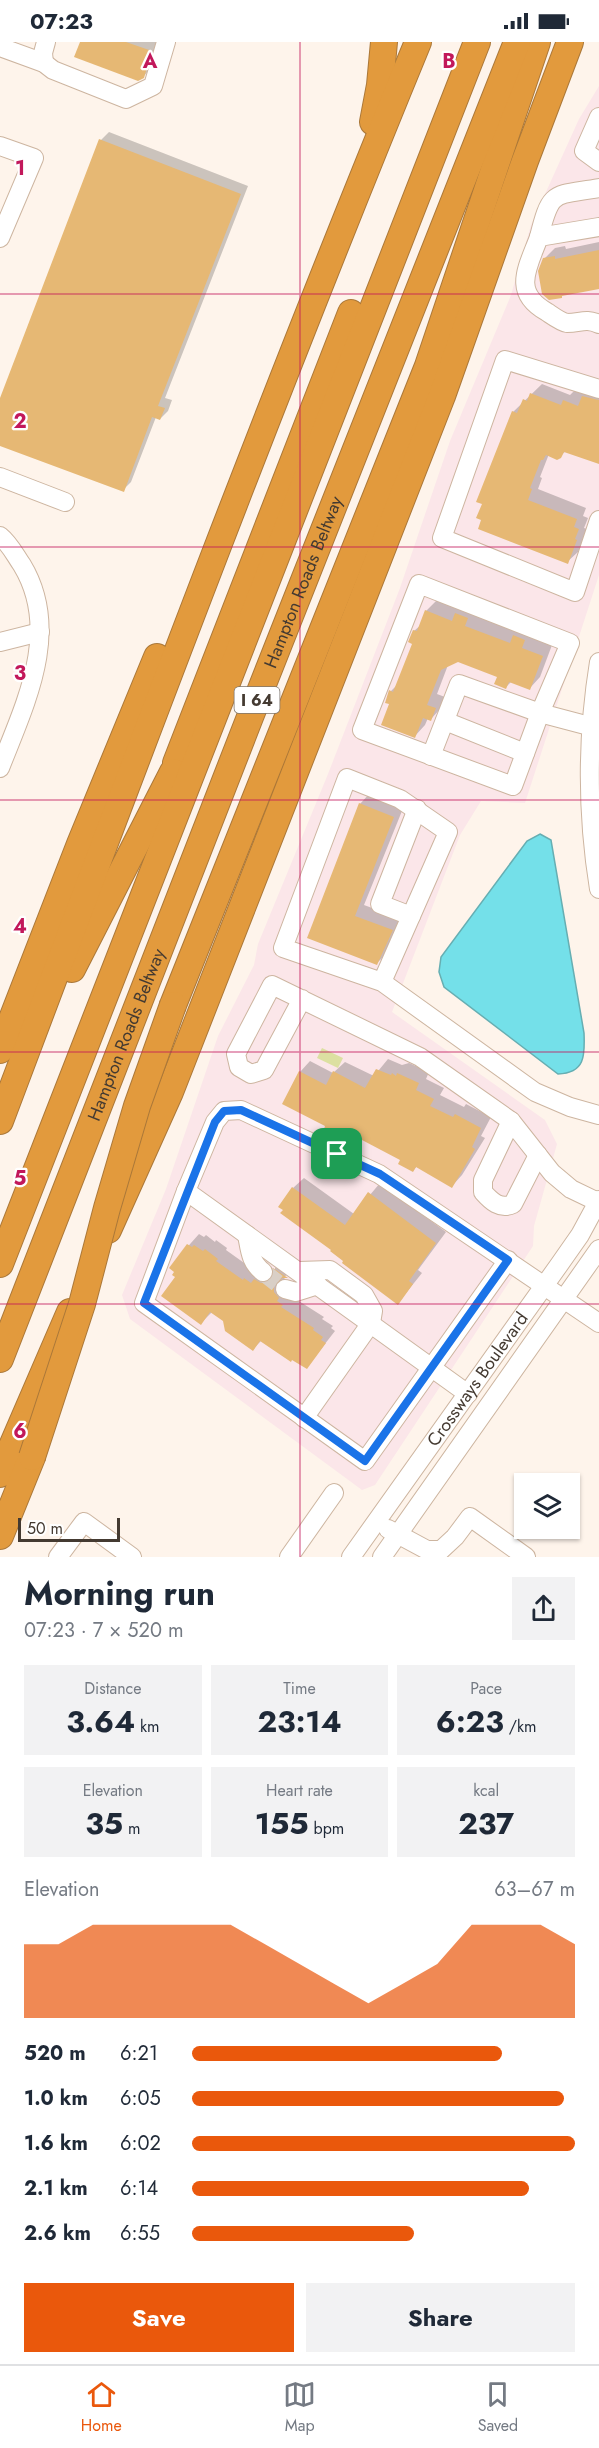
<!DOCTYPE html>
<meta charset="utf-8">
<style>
:root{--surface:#fff;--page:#f2f2f3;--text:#1f2937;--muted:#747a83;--line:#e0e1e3;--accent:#ea580c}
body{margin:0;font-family:Jost,sans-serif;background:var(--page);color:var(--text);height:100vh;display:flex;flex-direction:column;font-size:22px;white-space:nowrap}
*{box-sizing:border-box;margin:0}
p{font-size:20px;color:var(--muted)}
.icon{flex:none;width:33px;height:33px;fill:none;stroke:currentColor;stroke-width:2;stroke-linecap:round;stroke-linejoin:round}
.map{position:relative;height:1515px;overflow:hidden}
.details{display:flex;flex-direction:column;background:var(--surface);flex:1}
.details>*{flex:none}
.buttons{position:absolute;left:514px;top:1431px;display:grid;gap:12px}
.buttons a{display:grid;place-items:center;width:66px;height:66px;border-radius:0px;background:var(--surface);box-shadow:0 2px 4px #0004;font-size:30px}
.scale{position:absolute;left:18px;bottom:15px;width:102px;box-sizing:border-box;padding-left:6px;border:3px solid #443a31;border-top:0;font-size:16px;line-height:21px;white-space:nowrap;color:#443a31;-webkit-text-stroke:4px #fff;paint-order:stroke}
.pin{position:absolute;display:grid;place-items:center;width:51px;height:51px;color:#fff;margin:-26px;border-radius:12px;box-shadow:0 3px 9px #0006}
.round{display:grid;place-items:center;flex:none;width:63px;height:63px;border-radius:0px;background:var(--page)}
.summary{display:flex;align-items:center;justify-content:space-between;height:102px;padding:0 24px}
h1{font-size:33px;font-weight:700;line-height:45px}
.metrics{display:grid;grid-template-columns:repeat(3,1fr);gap:9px;height:102px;padding:6px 24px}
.metrics div{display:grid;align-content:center;border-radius:0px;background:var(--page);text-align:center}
.metrics b{font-size:30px;font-weight:700}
.metrics small{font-size:16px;font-weight:400}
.metrics p{font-size:16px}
.chart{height:168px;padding:12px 24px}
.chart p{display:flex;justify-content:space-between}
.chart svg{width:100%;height:108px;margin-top:6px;fill:var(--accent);opacity:.7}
.action{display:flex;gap:12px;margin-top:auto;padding:12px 24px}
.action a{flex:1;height:69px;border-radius:0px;background:var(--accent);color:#fff;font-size:24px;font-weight:700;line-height:69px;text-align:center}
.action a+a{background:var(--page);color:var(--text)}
ul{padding:0 24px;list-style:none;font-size:20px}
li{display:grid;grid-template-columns:96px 72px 1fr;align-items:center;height:45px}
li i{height:15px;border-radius:8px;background:var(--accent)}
.status{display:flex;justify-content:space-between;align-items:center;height:42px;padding:0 30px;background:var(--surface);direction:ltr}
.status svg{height:16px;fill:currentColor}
.tabs{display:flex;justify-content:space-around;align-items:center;height:84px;border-top:2px solid var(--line);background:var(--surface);font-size:16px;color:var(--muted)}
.tabs a{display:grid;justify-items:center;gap:3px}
.tabs .current{color:var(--accent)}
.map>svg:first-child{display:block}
.commercial{fill:#fbe6e9}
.green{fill:#dce0a1}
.water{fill:#74e0e9;stroke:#66aeb2;stroke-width:1.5}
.shadow{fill:#0003}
.building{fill:#e6b874}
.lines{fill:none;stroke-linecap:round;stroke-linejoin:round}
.minor-tunnel{stroke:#d9cfc6;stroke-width:18;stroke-dasharray:18 9;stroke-linecap:butt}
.minor-casing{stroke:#cdb5a0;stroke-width:20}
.highway-casing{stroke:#ab7839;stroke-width:28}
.minor{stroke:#fff;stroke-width:18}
.highway{stroke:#e29a3d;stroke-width:26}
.highway-bridge-casing{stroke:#ab7839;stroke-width:28;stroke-linecap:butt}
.highway-bridge{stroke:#e29a3d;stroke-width:26}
.route-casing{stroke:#fff;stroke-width:12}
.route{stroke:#1a73e8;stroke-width:8}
.grid{fill:none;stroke:#c2185b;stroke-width:1.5;stroke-opacity:0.55}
.labels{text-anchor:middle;stroke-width:4.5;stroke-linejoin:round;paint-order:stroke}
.shield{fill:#fff;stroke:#7c756f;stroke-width:1.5}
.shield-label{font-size:16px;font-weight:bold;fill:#443a31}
.street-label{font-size:18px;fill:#443a31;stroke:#fff}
.grid-label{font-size:20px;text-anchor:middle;font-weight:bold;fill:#c2185b;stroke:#fff;stroke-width:4.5;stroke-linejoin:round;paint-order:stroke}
</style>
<div class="status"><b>07:23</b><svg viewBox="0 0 49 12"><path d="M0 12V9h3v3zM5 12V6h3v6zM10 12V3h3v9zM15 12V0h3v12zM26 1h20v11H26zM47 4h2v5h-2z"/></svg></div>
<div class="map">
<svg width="599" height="1515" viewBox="0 0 599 1515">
<rect width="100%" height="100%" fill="#fef4eb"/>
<path class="commercial" d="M599,44V533L525,761L481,759L460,793L392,970L545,1078L557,1102L534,1184L533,1204L375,1443L362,1448L130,1277L122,1253L166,1147L218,994L254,923L258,902L328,732L400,546L450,399L511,253L531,183L579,77Z"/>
<path class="green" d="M322,1006L343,1016L338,1026L317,1016Z"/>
<path class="water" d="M540,792L551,798L584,991C585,1014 585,1031 558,1032L444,945L439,930L441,915L527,799Z"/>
<g class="shadow">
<path d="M82,0H155L159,1L151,26L143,35Z"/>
<path d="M109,90L248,144L165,356L172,358L168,369L160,377L156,375L131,440L123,448L0,403V360L101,98Z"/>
<path d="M599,200V246L544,217L555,206L565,204L566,207Z"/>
<path d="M542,342L570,353L575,348L585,352L594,344L599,345V420L566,409L560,414L549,412L540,435L542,436L538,447L586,466L583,474L588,476L584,486L587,487L578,510L567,520L480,486L513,370Z"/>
<path d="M437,558L552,603L540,635L530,646L512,639L506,645L499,634L458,619L448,623L437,652L445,655L441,666L431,677L428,676L425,683L415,694L390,662L391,649L398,642L414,601V589L422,582L426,569Z"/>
<path d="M370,751L404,764L364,863L402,877L387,911L377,921L309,895L360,762Z"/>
<path d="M388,1017L402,1023L409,1021L429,1030L426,1037L444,1046L440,1053L464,1065L466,1062L491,1075L481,1094L485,1096L462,1133L452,1144L417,1124L413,1129L402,1117L344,1087L339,1093L327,1083L300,1030L310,1019L333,1031L345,1020L374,1034Z"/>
<path d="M304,1136L354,1172L380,1141L446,1190L418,1228L422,1231L398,1261L345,1218L293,1146Z"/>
<path d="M199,1192L204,1195L206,1193L215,1200L216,1198L227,1206L226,1208L254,1228L275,1231V1226L285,1216L297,1225L284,1235L291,1254L324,1275L322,1277L333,1284L331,1286L335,1289L307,1325L262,1298L253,1307L225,1279L212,1270L201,1281L177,1234L174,1220Z"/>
</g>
<g class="building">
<path d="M80,0H126L152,9L144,36L138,39L74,15Z"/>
<path d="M99,97L241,152L158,364L165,366L160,378L152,375L124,450L0,404V356Z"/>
<path d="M599,208V247L562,254V256L549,258L542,252L538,229L543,216L555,214V217Z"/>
<path d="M530,351L561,363L563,358L578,364L582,354L599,358V422L564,410L561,416L557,418L546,413L543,418H541L530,446L532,447L528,458L577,477L574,485L579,487L575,497L577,498L568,522L478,487L481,478L476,476L482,462L476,460L512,369L517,371L523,357L527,359Z"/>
<path d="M425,568L452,579L455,571L468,576L465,584L510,601L513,593L525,598L522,606L543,614L530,648L509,640L506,647L494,642L497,635L458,620L441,628L427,663L436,666L431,679L423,676L415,696L381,683L389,662L385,661L389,648L393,650L412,602L408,600L413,588L417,589Z"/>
<path d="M359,761L394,775L355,874L393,888L377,923L307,896Z"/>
<path d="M376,1027L391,1033L392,1031L396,1034L397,1031L419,1041L416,1048L434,1057L430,1064L453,1075L455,1072L481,1086L472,1105L475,1107L452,1146L416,1125L413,1130L398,1122L400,1118L343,1088L339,1094L324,1087L325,1084L282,1062L299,1029L326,1043L333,1029L365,1046Z"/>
<path d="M292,1145L345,1183L368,1150L436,1201L409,1239L413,1242L398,1263L342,1221L343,1219L330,1209L331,1208L280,1171L283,1168L278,1165Z"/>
<path d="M187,1202L192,1205L194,1203L203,1209L205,1207L218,1217L216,1219L243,1238L244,1236L251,1241L254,1237L261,1241L271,1238L274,1232L273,1226L288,1236H282L274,1244V1250L279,1256L277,1259L283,1263L281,1265L314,1286L313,1288L323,1295L321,1298L326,1301L307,1327L292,1318L291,1320L260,1299L253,1309L225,1289L223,1279L210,1270L201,1283L161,1254L175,1235L172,1233L174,1230L169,1226Z"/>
</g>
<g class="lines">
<path class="minor-tunnel" d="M263,1230L285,1247"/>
<defs>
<g id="minor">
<path d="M0,5L44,21L53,28L126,57L153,44L166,0"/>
<path d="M44,21L43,11L46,0"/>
<path d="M599,75L584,109L599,120"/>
<path d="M0,104L34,116L0,196"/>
<path d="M599,185L539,195C528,225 511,250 547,270C553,274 561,280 567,281C581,281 585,276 599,282"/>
<path d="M539,195C551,147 553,154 599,146"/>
<path d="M599,347L505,318L442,496L575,550L599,478"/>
<path d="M0,435L65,460"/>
<path d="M0,494C10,502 15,513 22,523C62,589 25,662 0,726"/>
<path d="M419,542L570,601L540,671L513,744L362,688Z"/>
<path d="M0,600L40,590"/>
<path d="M599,620C587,694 587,773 599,847"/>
<path d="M445,679L525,711"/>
<path d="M431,714L459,642L540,671L593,685"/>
<path d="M411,874L380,862L417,767"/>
<path d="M382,940L448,790L400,757L347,736L283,906L382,940L535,1050L570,1065L599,1073"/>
<path d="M302,957L264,1028L251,1032L239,1025L236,1012L272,943L420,1015L511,1079L552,1131L571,1147L598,1160"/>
<path d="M511,1079L483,1138V1150C491,1159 500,1168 513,1162L538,1113"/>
<path d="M186,1149L144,1261L365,1419L508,1218"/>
<path d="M247,1193C250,1208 250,1220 263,1230"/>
<path d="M299,1229L330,1228L364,1253L373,1269L371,1281L304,1376"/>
<path d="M285,1247L296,1250L318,1243"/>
<path d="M468,1352L186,1149L215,1080L224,1069L241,1068L379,1132L599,1281"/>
<path d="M388,1487L427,1508H441L455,1495L470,1475L526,1515"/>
<path d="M58,1515L84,1480L132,1515"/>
<path d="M289,1515L334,1451"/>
<path id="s1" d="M351,1515L559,1223L580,1193L599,1158"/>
<path d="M382,1515L599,1207"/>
</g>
<g id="highway">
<path d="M373,80L380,43L384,0"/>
<path d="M176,721L351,271"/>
<path d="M72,927L173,730"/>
<path d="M173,963L428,324L537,0"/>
<path d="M0,1008L80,802L157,615"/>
<path d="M0,1079C136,718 271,357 418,0"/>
<path d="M108,1188L170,1050L442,354L525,119L570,0"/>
<path d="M0,1222L477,0"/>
<path id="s2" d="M0,1317L250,675L517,0"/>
<path d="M0,1432L70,1270"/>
<path d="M0,1494L32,1415"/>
</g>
</defs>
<use href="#minor" class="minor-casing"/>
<use href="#highway" class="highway-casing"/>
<use href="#minor" class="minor"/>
<use href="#highway" class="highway"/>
<defs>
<path id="highway-bridge" d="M32,1415L82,1262L107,1166L137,1064L173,963"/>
</defs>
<use href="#highway-bridge" class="highway-bridge-casing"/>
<use href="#highway-bridge" class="highway-bridge"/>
</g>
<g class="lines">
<defs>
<path id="route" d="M241,1068L380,1132L508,1218L365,1419L144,1261L215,1080L224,1069Z"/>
</defs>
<use href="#route" class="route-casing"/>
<use href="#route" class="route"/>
</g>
<path class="grid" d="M300,0V1515M0,252H599M0,505H599M0,758H599M0,1010H599M0,1262H599"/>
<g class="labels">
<rect class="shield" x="234.5" y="645" width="45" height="26" rx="4.5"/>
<g class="shield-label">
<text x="257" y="664">I 64</text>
</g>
<g class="street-label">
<text dy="6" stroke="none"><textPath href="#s2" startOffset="834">Hampton Roads Beltway</textPath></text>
<text dy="6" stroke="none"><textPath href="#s2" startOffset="348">Hampton Roads Beltway</textPath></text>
<text dy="6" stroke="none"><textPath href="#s1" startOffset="218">Crossways Boulevard</textPath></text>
</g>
</g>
<g class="grid-label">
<text x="150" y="26">A</text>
<text x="449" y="26">B</text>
<text x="20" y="133">1</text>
<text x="20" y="386">2</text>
<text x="20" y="638">3</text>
<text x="20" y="891">4</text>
<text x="20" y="1143">5</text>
<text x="20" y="1396">6</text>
</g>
</svg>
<div class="buttons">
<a><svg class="icon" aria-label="layers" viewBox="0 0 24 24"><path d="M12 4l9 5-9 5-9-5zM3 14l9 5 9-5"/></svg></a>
</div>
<div class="scale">50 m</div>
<div class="pin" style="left:337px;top:1112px;background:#1e9e55"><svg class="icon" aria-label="arrive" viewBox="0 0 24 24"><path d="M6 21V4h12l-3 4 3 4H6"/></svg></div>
</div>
<section class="details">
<div class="summary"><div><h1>Morning run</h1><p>07:23 · 7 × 520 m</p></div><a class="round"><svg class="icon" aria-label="share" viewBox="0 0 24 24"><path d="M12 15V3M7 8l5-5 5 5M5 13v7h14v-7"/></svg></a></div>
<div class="metrics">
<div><p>Distance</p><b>3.64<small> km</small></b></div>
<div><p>Time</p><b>23:14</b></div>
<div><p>Pace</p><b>6:23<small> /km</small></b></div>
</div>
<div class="metrics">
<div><p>Elevation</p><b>35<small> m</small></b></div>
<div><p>Heart rate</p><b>155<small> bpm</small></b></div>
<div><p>kcal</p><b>237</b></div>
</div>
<div class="chart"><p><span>Elevation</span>63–67 m</p>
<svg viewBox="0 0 160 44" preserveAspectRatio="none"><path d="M0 44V14L10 14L20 6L30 6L40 6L50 6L60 6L70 14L80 22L90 30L100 38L110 30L120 22L130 6L140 6L150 6L160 14V44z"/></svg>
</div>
<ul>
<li><b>520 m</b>6:21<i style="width:81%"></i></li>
<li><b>1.0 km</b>6:05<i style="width:97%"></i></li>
<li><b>1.6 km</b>6:02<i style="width:100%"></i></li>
<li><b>2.1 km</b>6:14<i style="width:88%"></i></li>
<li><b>2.6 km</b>6:55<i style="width:58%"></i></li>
</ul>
<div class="action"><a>Save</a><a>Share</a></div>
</section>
<nav class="tabs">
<a class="current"><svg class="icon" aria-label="home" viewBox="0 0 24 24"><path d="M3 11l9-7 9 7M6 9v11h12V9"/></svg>Home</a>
<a><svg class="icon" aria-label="map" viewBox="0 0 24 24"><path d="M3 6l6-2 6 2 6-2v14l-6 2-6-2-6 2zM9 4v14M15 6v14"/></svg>Map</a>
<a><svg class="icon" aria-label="saved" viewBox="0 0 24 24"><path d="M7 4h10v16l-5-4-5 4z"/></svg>Saved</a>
</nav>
